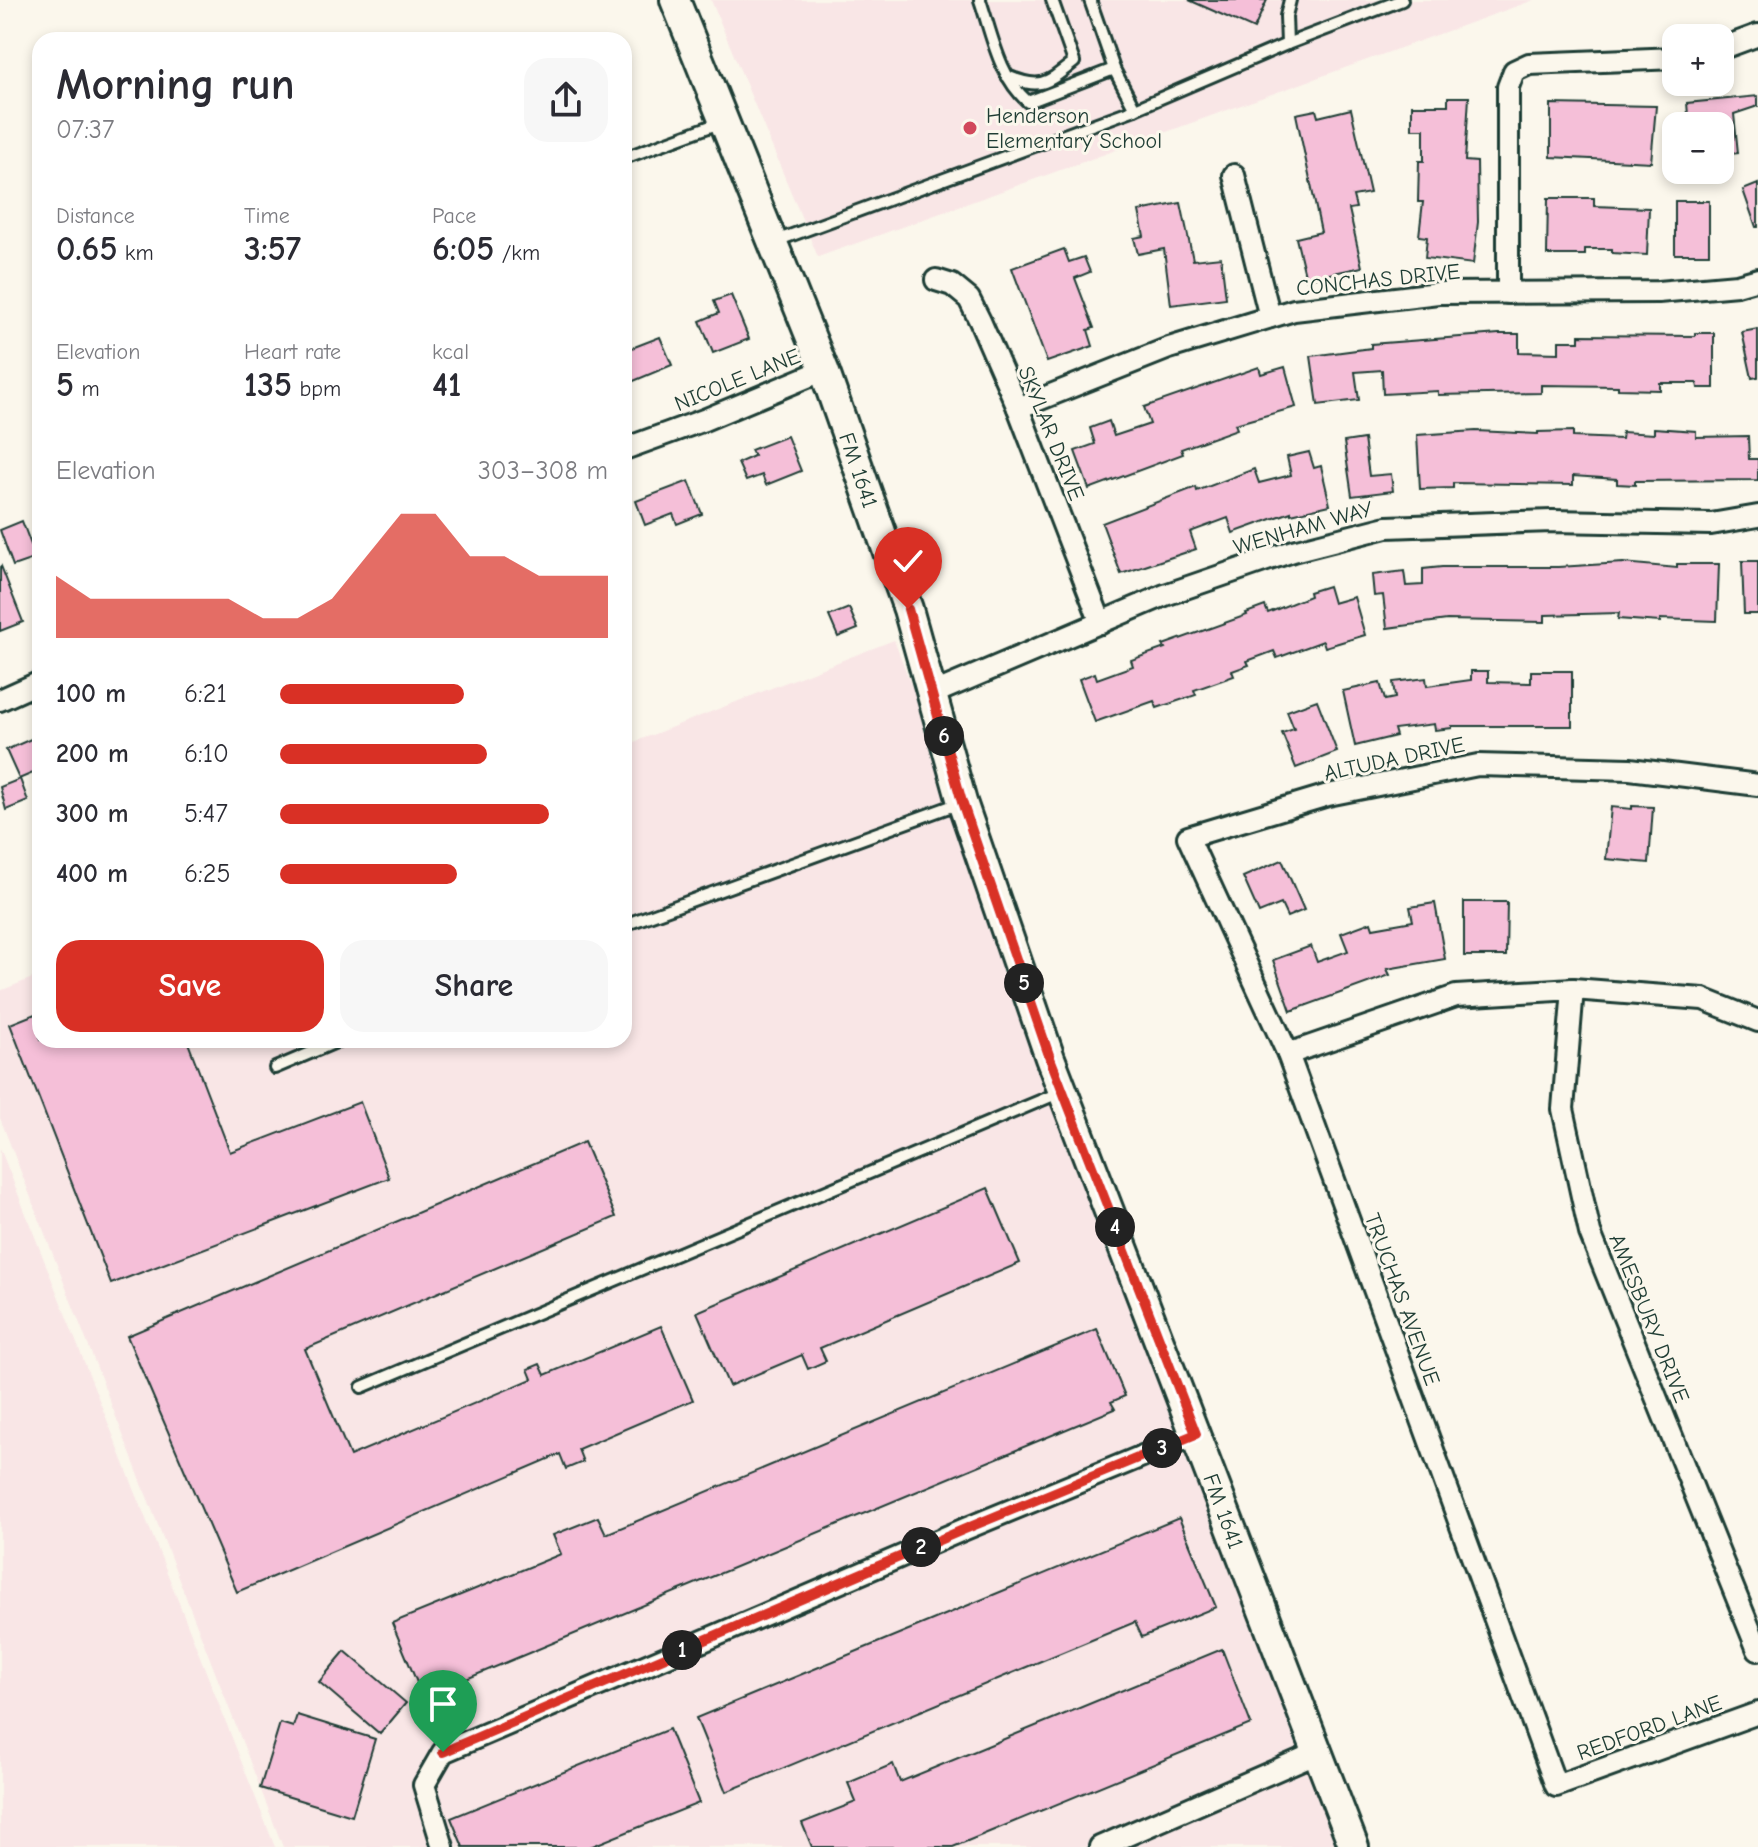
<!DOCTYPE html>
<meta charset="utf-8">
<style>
:root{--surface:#fff;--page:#f7f7f7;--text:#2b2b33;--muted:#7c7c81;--accent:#d93025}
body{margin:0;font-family:"Comic Neue",sans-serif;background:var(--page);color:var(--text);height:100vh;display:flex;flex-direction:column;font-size:30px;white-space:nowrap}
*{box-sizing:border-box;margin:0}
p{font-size:26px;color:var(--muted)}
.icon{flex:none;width:44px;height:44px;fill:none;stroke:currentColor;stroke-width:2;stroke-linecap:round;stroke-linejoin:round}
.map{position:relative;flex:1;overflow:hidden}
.drawer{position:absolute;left:32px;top:32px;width:600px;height:1016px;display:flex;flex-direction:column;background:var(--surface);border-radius:24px;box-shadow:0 4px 12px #0003}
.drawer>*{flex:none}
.tools{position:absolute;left:1662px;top:24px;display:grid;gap:16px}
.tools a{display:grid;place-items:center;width:72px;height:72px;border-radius:16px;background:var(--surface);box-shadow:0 4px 12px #0003;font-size:40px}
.pin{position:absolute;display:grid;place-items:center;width:68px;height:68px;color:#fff;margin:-82px -34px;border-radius:50% 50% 50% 0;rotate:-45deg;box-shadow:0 0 8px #0007}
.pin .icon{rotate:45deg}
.km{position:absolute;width:40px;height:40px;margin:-20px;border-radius:50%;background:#222;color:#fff;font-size:22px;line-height:40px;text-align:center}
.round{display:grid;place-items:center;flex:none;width:84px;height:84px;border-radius:24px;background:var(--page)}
.head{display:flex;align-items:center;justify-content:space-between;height:136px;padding:0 24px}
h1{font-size:44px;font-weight:800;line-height:60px}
.metrics{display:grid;grid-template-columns:repeat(3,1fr);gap:12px;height:136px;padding:8px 24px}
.metrics div{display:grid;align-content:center}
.metrics b{font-size:34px;font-weight:800}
.metrics small{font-size:22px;font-weight:400}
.metrics p{font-size:22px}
.chart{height:224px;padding:16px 24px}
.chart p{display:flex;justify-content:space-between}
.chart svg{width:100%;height:144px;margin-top:8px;fill:var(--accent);opacity:.7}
.cta{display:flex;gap:16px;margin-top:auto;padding:16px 24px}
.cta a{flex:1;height:92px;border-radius:24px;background:var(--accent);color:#fff;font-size:32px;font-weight:800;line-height:92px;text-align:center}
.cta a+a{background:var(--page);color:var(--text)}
ul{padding:0 24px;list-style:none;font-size:26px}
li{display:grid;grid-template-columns:128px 96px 1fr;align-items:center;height:60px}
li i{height:20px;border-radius:10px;background:var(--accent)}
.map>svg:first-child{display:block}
.built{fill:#f9e6e6}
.building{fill:#f5bfd8;stroke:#1f3d34;stroke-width:2}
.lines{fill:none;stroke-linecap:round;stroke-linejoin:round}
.lane-casing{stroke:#1f3d34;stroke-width:16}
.street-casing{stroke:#1f3d34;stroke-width:26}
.secondary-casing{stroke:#1f3d34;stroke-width:34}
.lane{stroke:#fbf7ec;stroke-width:10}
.street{stroke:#fbf7ec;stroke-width:20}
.secondary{stroke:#fbf7ec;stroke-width:28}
.route-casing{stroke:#fff;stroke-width:16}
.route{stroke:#d93025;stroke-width:10}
.poi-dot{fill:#d1495b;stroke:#fbf7ec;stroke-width:3}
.labels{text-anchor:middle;stroke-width:6;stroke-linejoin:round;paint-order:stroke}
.poi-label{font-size:22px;fill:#1f3d34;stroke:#fbf7ec;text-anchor:start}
.street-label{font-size:22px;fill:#1f3d34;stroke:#fbf7ec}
</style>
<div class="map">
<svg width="1758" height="1847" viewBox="0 0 1758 1847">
<rect width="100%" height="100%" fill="#fbf7ec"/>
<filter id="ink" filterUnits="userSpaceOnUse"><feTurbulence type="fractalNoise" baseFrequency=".0125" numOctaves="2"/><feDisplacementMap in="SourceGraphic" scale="16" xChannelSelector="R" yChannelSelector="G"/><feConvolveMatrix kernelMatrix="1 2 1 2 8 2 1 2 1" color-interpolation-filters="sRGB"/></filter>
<g filter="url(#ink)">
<g class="built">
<path d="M711,0H1534L818,257Z"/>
<path d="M894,640L1358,1847H283L0,1118V991L40,975V1040H624V746Z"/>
<path d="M0,1148L275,1847H0Z"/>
</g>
<g class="building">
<path d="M1189,0H1267L1254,29Z"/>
<path d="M1758,96V106L1734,114L1738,153L1720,155V126H1689L1687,103Z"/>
<path d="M1448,97H1469L1465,161L1477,162L1478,222L1473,264L1425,258L1427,237L1419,236L1423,202H1418L1419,161H1424V129H1412V105H1448Z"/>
<path d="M1551,104L1656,106L1651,162L1551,157Z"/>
<path d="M1351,109L1370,193L1353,196L1356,208L1349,209L1362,267L1306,279L1296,238L1321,232L1296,114L1316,110L1318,117Z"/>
<path d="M1758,184V227H1756L1743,190Z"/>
<path d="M1548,198H1594V206L1649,208L1647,255L1612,253V249H1585V255H1547Z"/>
<rect x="1675" y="201" width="34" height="53"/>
<path d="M1181,203L1193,260L1221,257L1226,298L1171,305L1164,249L1138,254L1134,238L1144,236L1139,211Z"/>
<path d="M1064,249L1069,262L1084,257L1090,272L1075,278L1094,328L1088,330L1093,346L1047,362L1012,268Z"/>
<path d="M731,295L749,339L713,353L700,321L719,313L714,301Z"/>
<path d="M1758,329V377L1752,378L1742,332Z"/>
<path d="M1695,333H1714V388H1698L1697,383H1660V390L1618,389V386L1541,385V393L1438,395V391L1383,394L1382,370L1355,372L1359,400L1318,405L1311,356L1371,348V344L1499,334H1519V352L1559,353V341H1579V335L1695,336Z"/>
<path d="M660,337L672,365L624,385V351Z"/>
<path d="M1259,367L1261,374L1285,367L1296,407L1235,424L1237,429L1181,449L1183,454L1089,489L1075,451L1095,444L1090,428L1109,421L1114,436L1150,424L1144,407Z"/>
<path d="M1654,428L1696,431V437L1748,436L1749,459H1758V480L1635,481V485L1617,484V479L1573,476V485L1453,483V488L1420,489L1417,435L1476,431L1538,434V432L1573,431V437L1621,439L1622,432L1654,434Z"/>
<path d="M787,436L801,471L766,485L762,475L746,481L738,463L754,456L751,450Z"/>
<path d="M1364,439L1369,476L1391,474L1393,491L1352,496L1344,442Z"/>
<path d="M1309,452L1314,468L1321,466L1330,505L1291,514V512L1233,533L1228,518L1190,532L1196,549L1121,574L1102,523L1196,487L1197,491L1254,469L1259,483L1291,475L1287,457Z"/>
<path d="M689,481L702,514L677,524L673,514L645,525L636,501Z"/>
<path d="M22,521L36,558L13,566L0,530Z"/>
<path d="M1742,561H1758V614H1744Z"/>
<path d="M1623,563L1677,568V564H1719L1717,621L1660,619V622L1618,619L1619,613L1545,615V622L1447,620L1387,628L1383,595L1374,596L1372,575L1404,571L1406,586L1423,585V569L1442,567H1558Z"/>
<path d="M1,566L23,622L0,631V567Z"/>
<path d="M1328,586L1333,603L1354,597L1365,635L1325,647L1323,641L1277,658L1274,651L1247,661L1249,665L1232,671L1234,676L1194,690L1196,695L1157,708L1154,701L1095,722L1079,679L1095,673L1097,679L1133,666L1131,660L1165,648L1163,645L1247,615L1246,613L1265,606L1268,613L1310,596L1309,592Z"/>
<path d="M849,608L858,629L838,637L829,616Z"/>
<path d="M1471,671H1488V682L1531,683V671H1572V726H1452V728L1435,730L1434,724L1394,729L1396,736L1355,746L1343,691L1380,683L1385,700L1395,698L1393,682L1426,678L1427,686L1471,680Z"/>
<path d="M1317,700L1337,752L1296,768L1282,733L1294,729L1287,711Z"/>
<path d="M40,735V770L19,779L6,750Z"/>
<path d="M20,779L28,801L6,810L0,787Z"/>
<path d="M1632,806L1653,807L1649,863L1606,859L1611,807L1632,809Z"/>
<path d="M1282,860L1304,910L1287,917L1281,904L1259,913L1243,877Z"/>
<path d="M1464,902H1507L1506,956H1464Z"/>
<path d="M1435,903L1445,959L1387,969L1390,975L1291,1011L1273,960L1311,946L1317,962L1348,951L1341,933L1371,922L1373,928L1413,921L1410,907Z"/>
<path d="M40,1012V1040H187L230,1152L360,1102L389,1178L111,1284L10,1024Z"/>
<path d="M584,1142L616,1217L305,1349L350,1456L532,1379L528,1369L540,1364L545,1375L661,1326L693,1400L578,1449L583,1462L566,1469L560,1454L237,1592L127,1336Z"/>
<path d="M988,1188L1020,1263L820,1348L826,1361L808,1369L802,1355L729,1386L697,1312Z"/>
<path d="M1097,1329L1125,1396L1111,1402L1115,1409L423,1697L392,1623L561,1554L553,1535L598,1517L606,1534Z"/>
<path d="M1179,1518L1216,1607L1142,1637L1135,1622L726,1792L696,1718Z"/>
<path d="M1222,1649L1251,1724L953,1847H812L802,1823L856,1802L848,1783L893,1764L900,1782Z"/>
<path d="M345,1651L406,1703L380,1734L319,1682Z"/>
<path d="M297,1715L375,1739L352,1816L260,1788L280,1723L293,1727Z"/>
<path d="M669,1729L699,1803L590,1847H463L451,1818Z"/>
</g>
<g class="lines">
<defs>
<g id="lane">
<path d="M980,0C992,35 999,77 1028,102L1114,69"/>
<path d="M1090,0L1114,69L1135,109"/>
<path d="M1287,44L1286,16L1290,0"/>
<path d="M1007,76C1041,90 1046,84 1074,62L1052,0"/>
<path d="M624,158L722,122"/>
<path d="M773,242L1135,109L1287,44L1402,0"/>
<path d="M624,925L960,803"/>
<path d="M275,1068L341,1040"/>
<path d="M362,1387L1061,1092"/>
</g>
<g id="street">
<path d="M1720,49L1758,35"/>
<path d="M1234,175L1270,317"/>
<path d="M936,280L952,285L969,299L980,321L1018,408L1101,623"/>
<path d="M1508,293V87L1514,71L1529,64L1676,58"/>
<path d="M1018,408L1169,348L1294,310L1438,293L1658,292L1737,285L1758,279"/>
<path d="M624,449L704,420L824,370"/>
<path d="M932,694L1165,595L1293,551L1387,527L1552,521L1711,524L1758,516"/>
<path d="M0,700L40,682"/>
<path d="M1758,785L1630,769L1478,765L1328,795L1188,837L1288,1054L1556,1786L1758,1713"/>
<path d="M1573,989L1563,1109L1590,1233L1758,1650"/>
<path d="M1288,1054L1456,996L1573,989L1703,999L1758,1021"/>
<path d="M443,1847L424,1785L443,1752L965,1529L1196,1434"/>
<path d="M1100,1847L1318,1752"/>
</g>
<path id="secondary" d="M675,0L824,370L908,609L962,802L1050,1058L1354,1847"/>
</defs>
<use href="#lane" class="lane-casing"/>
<use href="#street" class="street-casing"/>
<use href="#secondary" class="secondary-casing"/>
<use href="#lane" class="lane"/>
<use href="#street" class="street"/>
<use href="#secondary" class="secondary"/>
</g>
</g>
<g class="lines" filter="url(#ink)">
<defs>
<path id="route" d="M443,1752L965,1529L1196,1434L1050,1058L962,802L908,609"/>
</defs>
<use href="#route" class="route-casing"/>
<use href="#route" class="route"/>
</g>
<circle class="poi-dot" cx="970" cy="128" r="8"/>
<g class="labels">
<g class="poi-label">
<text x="986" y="123">Henderson<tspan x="986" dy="25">Elementary School</tspan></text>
</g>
<g class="street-label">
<text transform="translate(1378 279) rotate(-6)" y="8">CONCHAS DRIVE</text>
<text transform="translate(737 379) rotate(-22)" y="8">NICOLE LANE</text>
<text transform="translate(1052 433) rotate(68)" y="8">SKYLAR DRIVE</text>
<text transform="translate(859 470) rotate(71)" y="8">FM 1641</text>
<text transform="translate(1303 527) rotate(-16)" y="8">WENHAM WAY</text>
<text transform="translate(1394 758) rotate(-12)" y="8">ALTUDA DRIVE</text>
<text transform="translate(1403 1299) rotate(70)" y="8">TRUCHAS AVENUE</text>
<text transform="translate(1650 1318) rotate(68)" y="8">AMESBURY DRIVE</text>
<text transform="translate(1224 1511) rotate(70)" y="8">FM 1641</text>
<text transform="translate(1649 1727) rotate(-20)" y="8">REDFORD LANE</text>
</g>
</g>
</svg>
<div class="tools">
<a>+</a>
<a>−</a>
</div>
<div class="pin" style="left:443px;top:1752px;background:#1e9e55"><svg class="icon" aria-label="arrive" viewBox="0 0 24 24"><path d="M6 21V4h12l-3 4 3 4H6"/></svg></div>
<div class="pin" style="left:908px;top:609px;background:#d93025"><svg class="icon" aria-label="check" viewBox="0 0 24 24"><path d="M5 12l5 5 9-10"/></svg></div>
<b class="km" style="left:682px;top:1650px">1</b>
<b class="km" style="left:921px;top:1547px">2</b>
<b class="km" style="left:1162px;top:1448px">3</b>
<b class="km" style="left:1115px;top:1227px">4</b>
<b class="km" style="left:1024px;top:983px">5</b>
<b class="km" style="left:944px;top:736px">6</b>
<section class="drawer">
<div class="head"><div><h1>Morning run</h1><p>07:37</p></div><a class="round"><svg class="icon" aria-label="share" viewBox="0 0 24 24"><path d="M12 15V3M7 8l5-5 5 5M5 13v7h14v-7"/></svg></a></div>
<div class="metrics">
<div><p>Distance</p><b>0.65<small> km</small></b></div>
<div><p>Time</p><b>3:57</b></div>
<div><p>Pace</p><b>6:05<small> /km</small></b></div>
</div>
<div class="metrics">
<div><p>Elevation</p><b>5<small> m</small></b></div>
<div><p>Heart rate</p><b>135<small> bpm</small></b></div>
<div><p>kcal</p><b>41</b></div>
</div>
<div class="chart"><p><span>Elevation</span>303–308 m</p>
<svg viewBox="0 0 160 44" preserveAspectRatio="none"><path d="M0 44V25L10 32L20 32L30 32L40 32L50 32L60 38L70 38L80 32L90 19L100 6L110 6L120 19L130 19L140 25L150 25L160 25V44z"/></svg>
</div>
<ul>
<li><b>100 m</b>6:21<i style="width:56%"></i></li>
<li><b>200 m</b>6:10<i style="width:63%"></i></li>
<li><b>300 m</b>5:47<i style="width:82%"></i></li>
<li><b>400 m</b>6:25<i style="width:54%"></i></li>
</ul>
<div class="cta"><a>Save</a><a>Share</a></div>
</section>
</div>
